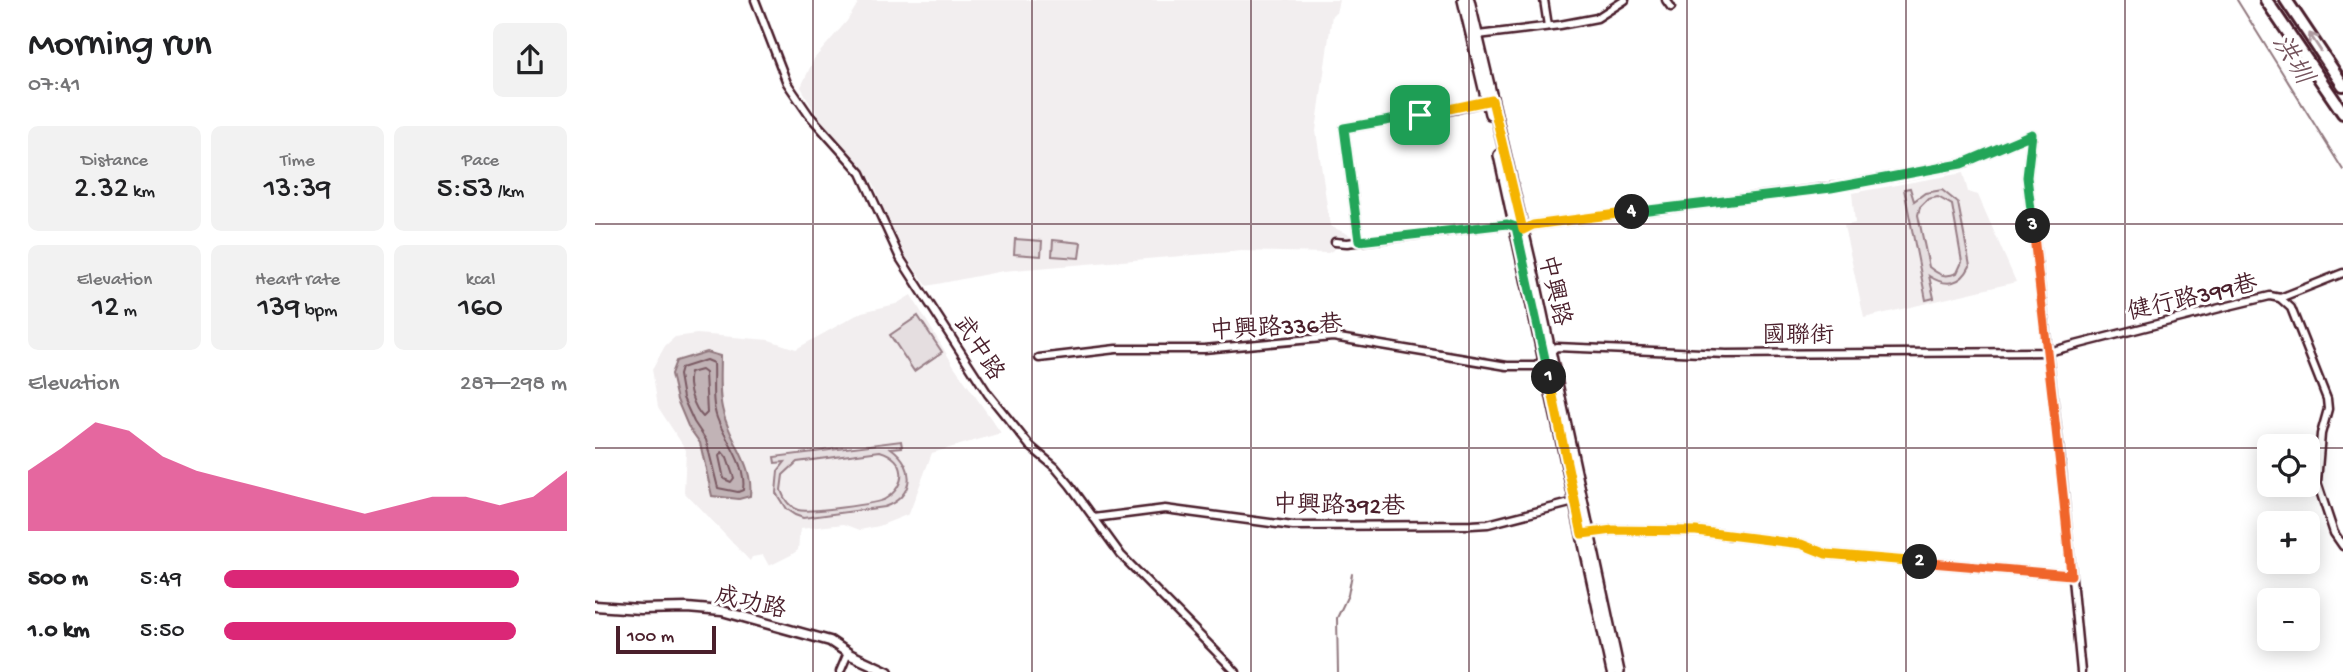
<!DOCTYPE html>
<meta charset="utf-8">
<style>
:root{--surface:#fff;--page:#f2f2f2;--text:#202124;--muted:#757577;--accent:#db2777}
body{margin:0;font-family:"Gochi Hand","LXGW WenKai TC",sans-serif;background:var(--page);color:var(--text);height:100vh;display:flex;flex-direction:column;font-size:26px;white-space:nowrap}
*{box-sizing:border-box;margin:0}
p{font-size:23px;color:var(--muted)}
.icon{flex:none;width:38px;height:38px;fill:none;stroke:currentColor;stroke-width:2;stroke-linecap:round;stroke-linejoin:round}
.map{position:relative;flex:1;overflow:hidden}
.drawer{display:flex;flex-direction:column;background:var(--surface);width:595px}
.drawer>*{flex:none}
.buttons{position:absolute;left:1662px;top:434px;display:grid;gap:14px}
.buttons a{display:grid;place-items:center;width:63px;height:63px;border-radius:10px;background:var(--surface);box-shadow:0 4px 18px #0003;font-size:35px}
.scale{position:absolute;left:21px;bottom:18px;width:100px;box-sizing:border-box;padding-left:7px;border:4px solid #4a1f2b;border-top:0;font-size:19px;line-height:24px;white-space:nowrap;color:#4a1f2b;-webkit-text-stroke:5px #fff;paint-order:stroke}
.pin{position:absolute;display:grid;place-items:center;width:60px;height:60px;color:#fff;margin:-30px;border-radius:14px;box-shadow:0 4px 10px #0006}
.km{position:absolute;width:35px;height:35px;margin:-18px;border-radius:50%;background:#222;color:#fff;font-size:19px;line-height:35px;text-align:center}
.round{display:grid;place-items:center;flex:none;width:74px;height:74px;border-radius:10px;background:var(--page)}
.head{display:flex;align-items:center;justify-content:space-between;height:119px;padding:0 28px}
h1{font-size:38px;font-weight:600;line-height:52px}
.metrics{display:grid;grid-template-columns:repeat(3,1fr);gap:10px;height:119px;padding:7px 28px}
.metrics div{display:grid;align-content:center;border-radius:10px;background:var(--page);text-align:center}
.metrics b{font-size:30px;font-weight:600}
.metrics small{font-size:19px;font-weight:400}
.metrics p{font-size:19px}
.chart{height:196px;padding:14px 28px}
.chart p{display:flex;justify-content:space-between}
.chart svg{width:100%;height:126px;margin-top:7px;fill:var(--accent);opacity:.7}
ul{padding:0 28px;list-style:none;font-size:23px}
li{display:grid;grid-template-columns:112px 84px 1fr;align-items:center;height:52px}
li i{height:18px;border-radius:9px;background:var(--accent)}
main{display:flex;flex:1;min-height:0}
.map>svg:first-child{display:block}
.built{fill:#f2eeef}
.green{fill:#e5dee0;stroke:#987e86;stroke-width:2;fill-rule:evenodd}
.water{fill:#c1b3b6;stroke:#91787e;stroke-width:2}
.lines{fill:none;stroke-linecap:round;stroke-linejoin:round}
.shore{stroke:#7a5a63;stroke-width:2}
.stream{stroke:#91787e;stroke-width:2}
.street-casing{stroke:#4a1f2b;stroke-width:11}
.secondary-casing{stroke:#4a1f2b;stroke-width:13}
.primary-casing{stroke:#4a1f2b;stroke-width:14}
.highway-casing{stroke:#4a1f2b;stroke-width:16}
.street{stroke:#fff;stroke-width:6}
.secondary{stroke:#fff;stroke-width:8}
.primary{stroke:#fff;stroke-width:9}
.highway{stroke:#fff;stroke-width:10}
.oneway{stroke:#ae9aa0}
.split-1-casing{stroke:#fff;stroke-width:14}
.split-2-casing{stroke:#fff;stroke-width:14}
.split-3-casing{stroke:#fff;stroke-width:14}
.split-4-casing{stroke:#fff;stroke-width:14}
.split-5-casing{stroke:#fff;stroke-width:14}
.split-1{stroke:#22a559;stroke-width:9}
.split-2{stroke:#f5b400;stroke-width:9}
.split-3{stroke:#f0652b;stroke-width:9}
.split-4{stroke:#22a559;stroke-width:9}
.split-5{stroke:#f5b400;stroke-width:9}
.grid{fill:none;stroke:#4a1f2b;stroke-width:2;stroke-opacity:0.55}
.labels{text-anchor:middle;stroke-width:6;stroke-linejoin:round;paint-order:stroke}
.street-label{font-size:24px;fill:#4a1f2b;stroke:#fff}
.water-label{font-size:26px;font-style:italic;fill:#74535c;stroke:#fff}
</style>
<main>
<section class="drawer">
<div class="head"><div><h1>Morning run</h1><p>07:41</p></div><a class="round"><svg class="icon" aria-label="share" viewBox="0 0 24 24"><path d="M12 15V3M7 8l5-5 5 5M5 13v7h14v-7"/></svg></a></div>
<div class="metrics">
<div><p>Distance</p><b>2.32<small> km</small></b></div>
<div><p>Time</p><b>13:39</b></div>
<div><p>Pace</p><b>5:53<small> /km</small></b></div>
</div>
<div class="metrics">
<div><p>Elevation</p><b>12<small> m</small></b></div>
<div><p>Heart rate</p><b>139<small> bpm</small></b></div>
<div><p>kcal</p><b>160</b></div>
</div>
<div class="chart"><p><span>Elevation</span>287–298 m</p>
<svg viewBox="0 0 160 44" preserveAspectRatio="none"><path d="M0 44V23L10 15L20 6L30 9L40 18L50 23L60 26L70 29L80 32L90 35L100 38L110 35L120 32L130 32L140 35L150 32L160 23V44z"/></svg>
</div>
<ul>
<li><b>500 m</b>5:49<i style="width:86%"></i></li>
<li><b>1.0 km</b>5:50<i style="width:85%"></i></li>
</ul>
</section>
<div class="map">
<svg width="1748" height="672" viewBox="0 0 1748 672">
<rect width="100%" height="100%" fill="#fff"/>
<filter id="ink" filterUnits="userSpaceOnUse"><feTurbulence type="fractalNoise" baseFrequency=".0143" numOctaves="2"/><feDisplacementMap in="SourceGraphic" scale="14" xChannelSelector="R" yChannelSelector="G"/><feConvolveMatrix kernelMatrix="1 2 1 2 8 2 1 2 1" color-interpolation-filters="sRGB"/></filter>
<g filter="url(#ink)">
<g class="built">
<path d="M265,0H744L741,13L737,15L721,131L735,226L759,237L742,236L740,249L733,253L647,251L408,271L332,286L311,256L289,211L280,186L267,165L240,139L218,109L206,87L219,59L252,21Z"/>
<path d="M1368,173L1373,192L1383,195L1421,282L1269,318L1249,226L1260,223L1257,193Z"/>
<path d="M316,295L359,366L406,433L337,453L314,514L284,526L265,530L249,524L205,529L203,550L196,555L174,566L168,555L157,557L155,561L89,492L91,450L63,407L57,369L70,346L80,337L102,334L174,340L201,349L267,312L301,304Z"/>
</g>
<g class="green">
<path d="M1315,188L1319,201L1330,193L1347,190L1363,203L1375,266C1366,285 1351,287 1334,276L1339,298L1331,300L1309,189ZM1343,197L1357,205L1367,262L1362,273C1350,278 1344,275 1334,267L1323,215L1325,207L1333,199Z"/>
<path d="M420,239L447,241L446,256L419,254Z"/>
<path d="M458,240L486,243L484,258L457,256Z"/>
<path d="M323,316L347,352L319,371L295,335Z"/>
<path d="M306,441L307,447L296,448C322,467 319,497 289,507L208,518L200,515L191,509L181,493L183,471L190,462L180,463L179,457ZM285,451C312,459 313,485 290,499C282,504 212,513 203,510C194,507 189,499 186,490L188,475L202,462Z"/>
</g>
<path class="water" d="M111,352L125,356C125,374 123,395 128,412C135,442 159,464 155,496L144,499L117,496L105,443L93,426L82,400L76,374L81,361Z"/>
<g class="lines">
<g class="shore">
<path d="M111,360L118,363C119,381 116,402 122,418C130,440 152,465 148,490L143,492L123,488L111,440L99,422L88,398L84,375L86,368Z"/>
<path d="M106,370L110,373L112,413L108,417C99,408 91,386 95,373Z"/>
<path d="M127,452L132,458L139,478L136,482L129,479L124,456Z"/>
</g>
<g class="stream">
<path d="M1642,0L1748,170"/>
<path d="M743,672L742,618L753,595L757,574"/>
</g>
<defs>
<g id="street">
<path d="M160,0L192,83L214,115L266,173L305,258L393,394L435,446L460,467L475,485L526,555L641,672"/>
<path d="M949,0L953,26"/>
<path d="M1071,0L1076,7"/>
<path d="M883,35L965,25L1002,18L1030,0"/>
<path d="M764,241L749,128L862,109L895,100"/>
<path d="M740,242L752,243L912,224L928,230L938,225L1246,186L1366,164L1437,134L1432,177L1466,464L1486,672"/>
<path d="M1685,298L1696,308L1732,399L1733,409L1726,434L1722,482L1739,533L1748,546"/>
<path d="M444,358L521,349H609L738,337L912,366H941L961,347L1131,354L1453,352L1625,308L1675,296L1685,298L1748,273"/>
<path d="M499,518L570,509L698,526L876,525L893,524L983,501"/>
<path d="M993,533L1018,530L1101,531L1206,544L1231,554L1476,575"/>
<path d="M245,672L253,653"/>
</g>
<path id="secondary" d="M0,606L45,609L92,608L127,611L235,641L256,655L293,672"/>
<g id="primary">
<path d="M868,0L895,114"/>
<path d="M874,0L940,281L1024,672"/>
<path d="M904,155L1017,672"/>
</g>
<g id="highway">
<path d="M1671,0L1748,113"/>
<path d="M1691,0L1748,85"/>
</g>
</defs>
<use href="#street" class="street-casing"/>
<use href="#secondary" class="secondary-casing"/>
<use href="#primary" class="primary-casing"/>
<use href="#highway" class="highway-casing"/>
<use href="#street" class="street"/>
<use href="#secondary" class="secondary"/>
<use href="#primary" class="primary"/>
<use href="#highway" class="highway"/>
</g>
<defs><path id="oneway-shaft" d="M-6 0H5M1.5-3L5.5 0L1.5 3" fill="none" stroke-width="1.6" stroke-linecap="round" stroke-linejoin="round" transform="scale(1.75)"/></defs>
<use class="oneway" href="#oneway-shaft" transform="translate(1720 42) rotate(-123)"/>
</g>
<g class="lines" filter="url(#ink)">
<defs>
<path id="split-1" d="M825,115L749,128L764,241L912,224L921,227L954,377"/>
<path id="split-2" d="M954,377L987,534L1018,530L1101,531L1206,544L1231,554L1325,562"/>
<path id="split-3" d="M1325,562L1476,575C1466,459 1450,343 1438,226"/>
<path id="split-4" d="M1037,212L1236,188L1349,167L1366,164L1437,134L1432,177L1438,226"/>
<path id="split-5" d="M825,115L897,100L928,230L938,225L1037,212"/>
</defs>
<use href="#split-1" class="split-1-casing"/>
<use href="#split-2" class="split-2-casing"/>
<use href="#split-3" class="split-3-casing"/>
<use href="#split-4" class="split-4-casing"/>
<use href="#split-5" class="split-5-casing"/>
<use href="#split-1" class="split-1"/>
<use href="#split-2" class="split-2"/>
<use href="#split-3" class="split-3"/>
<use href="#split-4" class="split-4"/>
<use href="#split-5" class="split-5"/>
</g>
<path class="grid" d="M218,0V672M437,0V672M656,0V672M874,0V672M1092,0V672M1311,0V672M1530,0V672M0,224H1748M0,448H1675M1713,448H1748"/>
<g class="labels">
<g class="street-label">
<text transform="translate(961 290) rotate(77)" y="8">中興路</text>
<text transform="translate(1597 296) rotate(-13)" y="8">健行路399巷</text>
<text transform="translate(681 326) rotate(-3)" y="8">中興路336巷</text>
<text x="1203" y="342">國聯街</text>
<text transform="translate(385 347) rotate(57)" y="8">武中路</text>
<text transform="translate(744 504) rotate(1)" y="8">中興路392巷</text>
<text transform="translate(156 601) rotate(13)" y="8">成功路</text>
</g>
<g class="water-label">
<text transform="translate(1699 58) rotate(58)" y="9">洪圳</text>
</g>
</g>
</svg>
<div class="buttons">
<a><svg class="icon" aria-label="locate" viewBox="0 0 24 24"><circle cx="12" cy="12" r="6"/><path d="M12 2v4M12 18v4M2 12h4M18 12h4"/></svg></a>
<a>+</a>
<a>−</a>
</div>
<div class="scale">100 m</div>
<div class="pin" style="left:825px;top:115px;background:#1e9e55"><svg class="icon" aria-label="arrive" viewBox="0 0 24 24"><path d="M6 21V4h12l-3 4 3 4H6"/></svg></div>
<b class="km" style="left:954px;top:377px">1</b>
<b class="km" style="left:1325px;top:562px">2</b>
<b class="km" style="left:1438px;top:226px">3</b>
<b class="km" style="left:1037px;top:212px">4</b>
</div>
</main>
